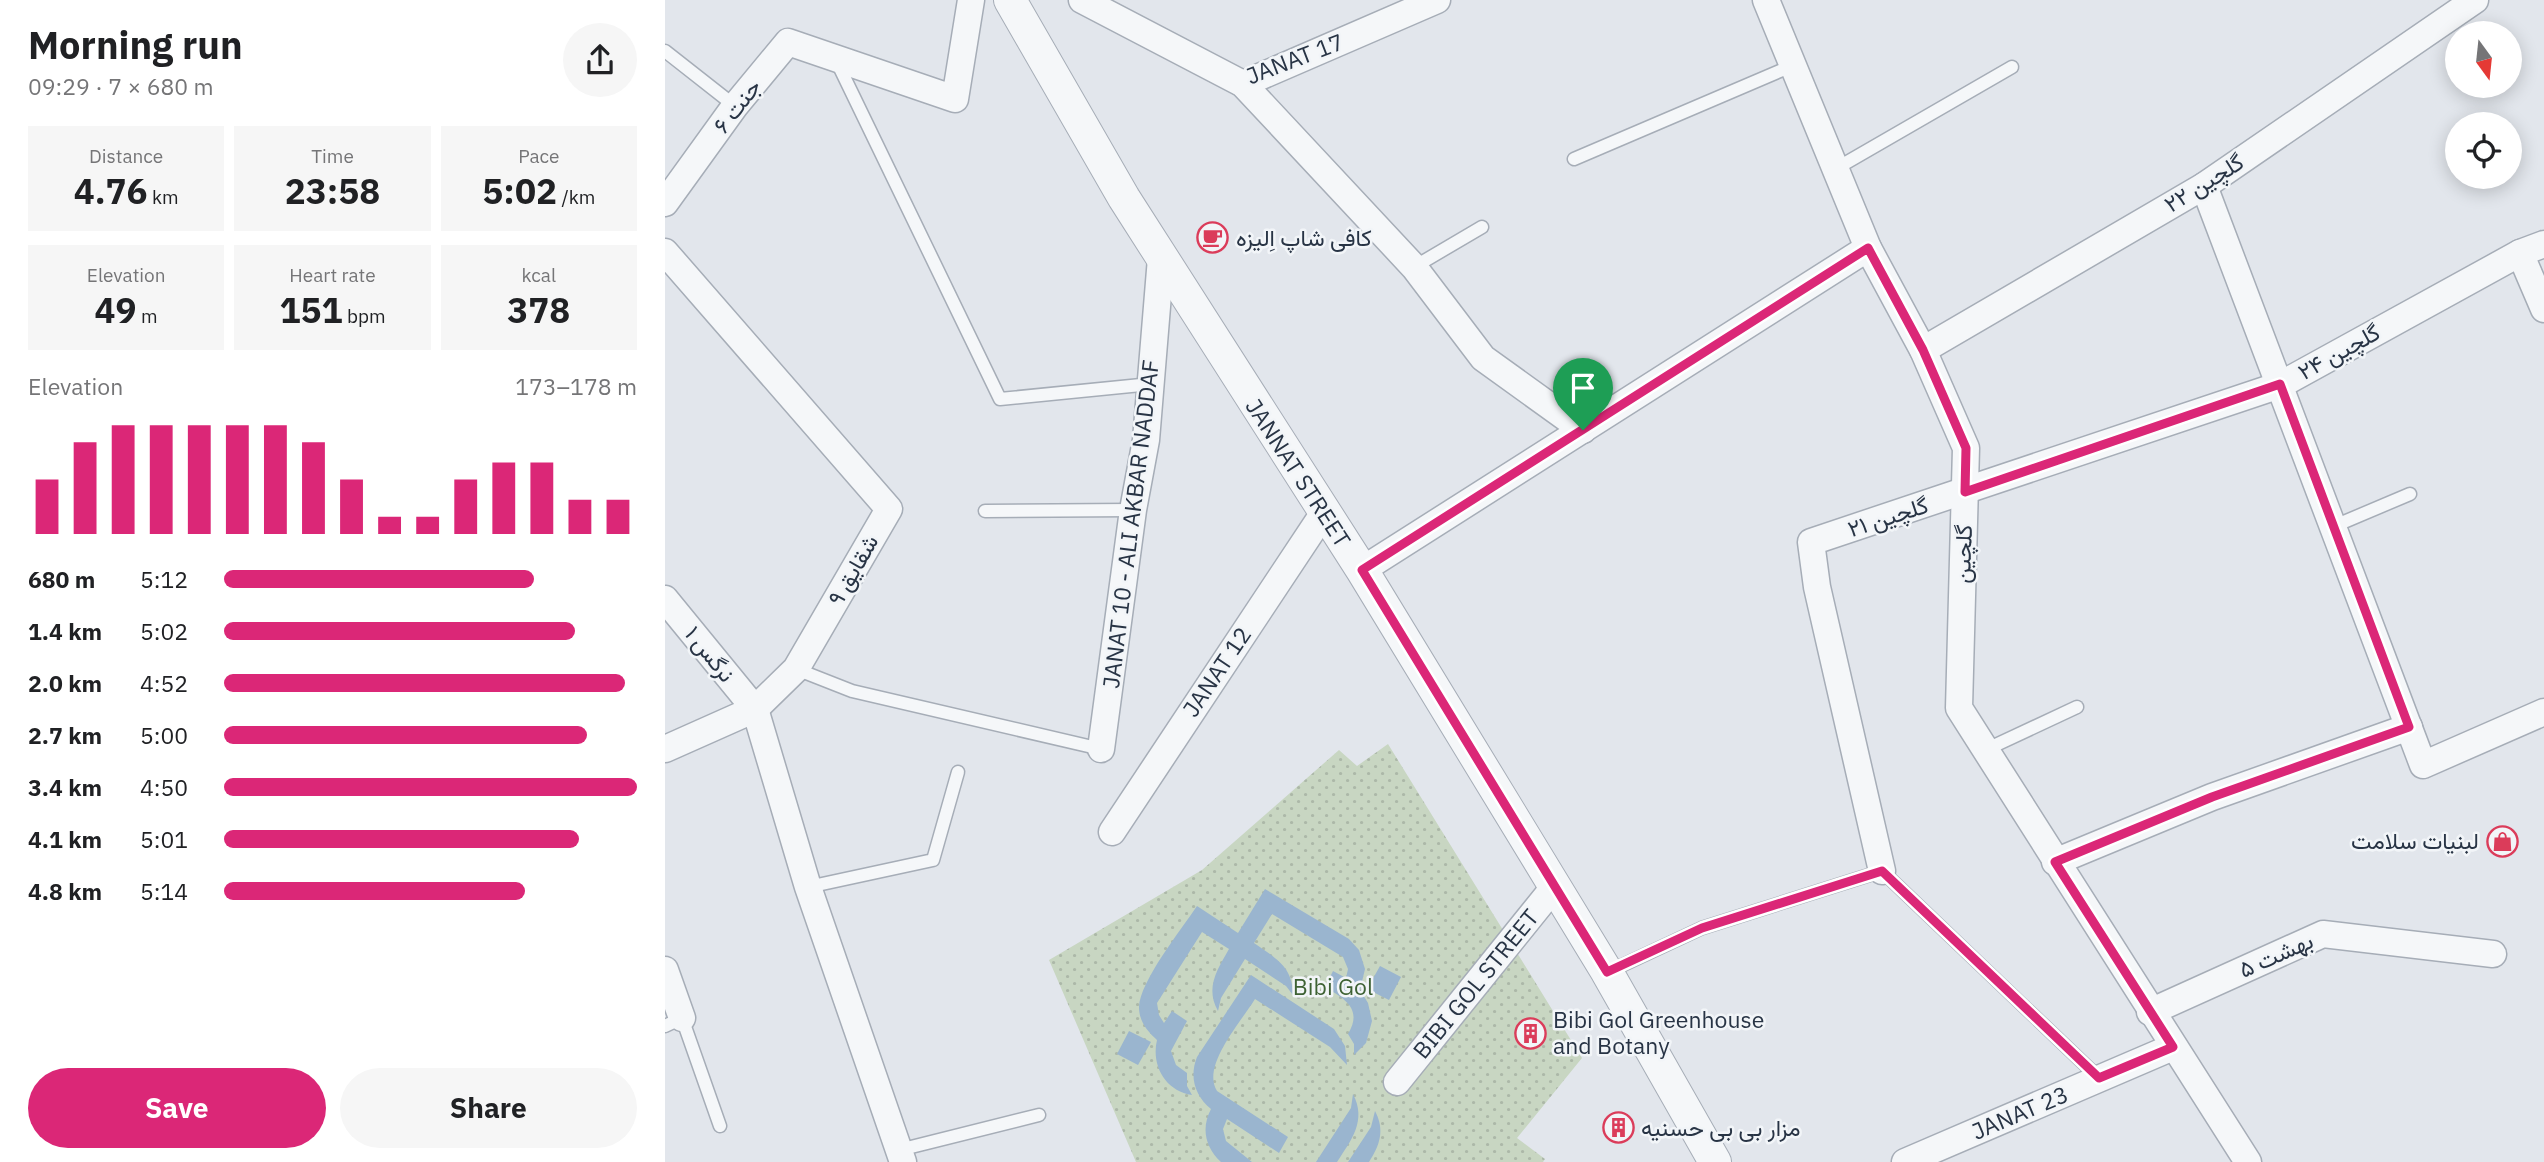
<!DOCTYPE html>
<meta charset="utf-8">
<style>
:root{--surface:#fff;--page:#f6f6f6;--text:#202124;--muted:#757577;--accent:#db2777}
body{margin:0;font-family:"IBM Plex Sans",Vazirmatn,sans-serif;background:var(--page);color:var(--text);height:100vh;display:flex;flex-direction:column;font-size:26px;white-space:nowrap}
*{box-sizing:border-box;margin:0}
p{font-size:23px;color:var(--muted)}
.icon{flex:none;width:38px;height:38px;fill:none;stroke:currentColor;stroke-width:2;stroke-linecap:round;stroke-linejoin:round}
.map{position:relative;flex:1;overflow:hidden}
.details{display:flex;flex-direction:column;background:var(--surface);width:665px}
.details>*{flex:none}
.needle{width:46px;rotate:165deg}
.tools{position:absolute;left:1780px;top:21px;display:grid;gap:14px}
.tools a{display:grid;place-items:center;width:77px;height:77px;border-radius:50%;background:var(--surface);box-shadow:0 4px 18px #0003;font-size:35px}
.pin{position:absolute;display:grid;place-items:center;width:60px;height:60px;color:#fff;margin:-72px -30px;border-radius:50% 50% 50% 0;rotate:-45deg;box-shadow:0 0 7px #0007}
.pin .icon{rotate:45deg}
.round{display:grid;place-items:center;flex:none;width:74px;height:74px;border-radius:37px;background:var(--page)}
.head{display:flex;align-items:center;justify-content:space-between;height:119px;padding:0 28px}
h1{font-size:38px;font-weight:700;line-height:52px}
.stats{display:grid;grid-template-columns:repeat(3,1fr);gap:10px;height:119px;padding:7px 28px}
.stats div{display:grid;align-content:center;border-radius:0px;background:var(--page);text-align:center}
.stats b{font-size:35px;font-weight:700}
.stats small{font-size:19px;font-weight:400}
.stats p{font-size:19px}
.chart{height:196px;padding:14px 28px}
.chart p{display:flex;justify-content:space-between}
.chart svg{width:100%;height:126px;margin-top:7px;stroke:var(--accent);stroke-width:6}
.button{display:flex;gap:14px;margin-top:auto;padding:14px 28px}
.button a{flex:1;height:80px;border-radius:42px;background:var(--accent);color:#fff;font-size:28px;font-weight:700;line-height:80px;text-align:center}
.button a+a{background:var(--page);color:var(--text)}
ul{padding:0 28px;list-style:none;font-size:23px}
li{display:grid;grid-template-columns:112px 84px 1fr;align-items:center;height:52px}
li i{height:18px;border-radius:9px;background:var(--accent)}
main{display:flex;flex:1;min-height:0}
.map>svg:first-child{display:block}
.park{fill:url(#park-dots)}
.water{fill:#9ab5cf}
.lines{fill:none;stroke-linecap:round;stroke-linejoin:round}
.service-casing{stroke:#a6adb7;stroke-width:15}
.minor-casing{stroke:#a6adb7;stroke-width:29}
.tertiary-casing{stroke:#a6adb7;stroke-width:34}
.service{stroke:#f5f7f9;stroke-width:12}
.minor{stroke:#f5f7f9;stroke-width:26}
.tertiary{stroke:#f5f7f9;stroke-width:32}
.route-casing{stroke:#fff;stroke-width:14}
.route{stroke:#db2777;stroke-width:9}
.labels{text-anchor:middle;stroke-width:5;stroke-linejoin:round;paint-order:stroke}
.street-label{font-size:23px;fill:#283445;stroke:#f2f5f8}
.poi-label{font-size:23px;fill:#283445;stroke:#f2f5f8;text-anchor:start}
.park-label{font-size:23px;fill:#3e6234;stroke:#f2f5f8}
</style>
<main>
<section class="details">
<div class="head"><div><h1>Morning run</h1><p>09:29 · 7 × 680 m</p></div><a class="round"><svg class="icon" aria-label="share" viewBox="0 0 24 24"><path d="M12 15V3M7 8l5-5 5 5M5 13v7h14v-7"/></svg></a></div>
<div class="stats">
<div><p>Distance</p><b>4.76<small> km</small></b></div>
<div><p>Time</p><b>23:58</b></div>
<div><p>Pace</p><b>5:02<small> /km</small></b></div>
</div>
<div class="stats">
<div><p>Elevation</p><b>49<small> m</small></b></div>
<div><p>Heart rate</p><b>151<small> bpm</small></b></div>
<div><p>kcal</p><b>378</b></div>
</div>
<div class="chart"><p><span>Elevation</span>173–178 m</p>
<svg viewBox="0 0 160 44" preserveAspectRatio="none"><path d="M5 44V25M15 44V12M25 44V6M35 44V6M45 44V6M55 44V6M65 44V6M75 44V12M85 44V25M95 44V38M105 44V38M115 44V25M125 44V19M135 44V19M145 44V32M155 44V32"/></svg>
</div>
<ul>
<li><b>680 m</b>5:12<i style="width:75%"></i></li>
<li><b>1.4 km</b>5:02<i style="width:85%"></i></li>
<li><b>2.0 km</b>4:52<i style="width:97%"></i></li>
<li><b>2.7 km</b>5:00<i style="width:88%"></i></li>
<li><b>3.4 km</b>4:50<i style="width:100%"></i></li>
<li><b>4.1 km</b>5:01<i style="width:86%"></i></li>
<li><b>4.8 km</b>5:14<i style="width:73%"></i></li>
</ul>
<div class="button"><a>Save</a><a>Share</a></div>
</section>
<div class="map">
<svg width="1879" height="1162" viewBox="0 0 1879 1162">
<defs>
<pattern id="park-dots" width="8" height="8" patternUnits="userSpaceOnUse" patternTransform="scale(1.75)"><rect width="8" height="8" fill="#c8d6c2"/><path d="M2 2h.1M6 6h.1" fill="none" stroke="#acb8a8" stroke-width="1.8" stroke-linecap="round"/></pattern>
</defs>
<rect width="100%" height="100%" fill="#e2e6ec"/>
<path class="park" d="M723,744L917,1058L852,1138L880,1159L878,1162H471L384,960L537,870L674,750L692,766Z"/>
<g class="water">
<path d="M600,889L684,939L694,950L700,969L695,990L703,1003L707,1021L701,1043L689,1055V1044L683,1034C698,1009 680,999 660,987L668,971L681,978L683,969L678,957L607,914L589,943C610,958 628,966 628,995L621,986L580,959L556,998L553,1011C540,988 552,970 564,949L537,932L492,1003L494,1015L499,1023L507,1011L522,1021L506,1051L511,1065L522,1073V1086L527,1095C500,1091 486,1065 492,1040C482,1031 474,1021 474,1007C475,981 516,930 532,906L573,933Z"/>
<path d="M715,966L736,977L724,1000L702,989Z"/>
<path d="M586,975L669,1029L680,1046L682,1065L665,1047L590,999C576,1022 536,1066 552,1091L623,1137L614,1153L562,1119L558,1129L561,1141L587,1162H556C540,1147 536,1128 546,1109C530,1096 524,1077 532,1057Z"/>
<path d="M464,1031L486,1042L473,1065L452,1054Z"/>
<path d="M688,1094C702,1121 686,1140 672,1162H651L686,1108Z"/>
<path d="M710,1111C720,1130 715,1145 704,1162H683L706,1127Z"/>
</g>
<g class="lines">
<defs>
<g id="service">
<path d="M0,51L70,106"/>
<path d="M171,60L335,399L486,384"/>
<path d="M909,159L1129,65"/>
<path d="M1172,168L1347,67"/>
<path d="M749,267L817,227"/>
<path d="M320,511L468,510"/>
<path d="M1667,527L1745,494"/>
<path d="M131,669L187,691L436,749"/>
<path d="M1320,750L1412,707"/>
<path d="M143,887L268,860L293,772"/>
<path d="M943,972L1037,928L1217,871L1434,1078"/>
<path d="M0,1026L17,1018L55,1126"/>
<path d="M234,1150L374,1115"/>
</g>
<g id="minor">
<path d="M417,0L578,84L749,267L818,358L918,430"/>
<path d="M1101,0L1203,248L1258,350L1301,448L1294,708L1583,1162"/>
<path d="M578,84L772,0"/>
<path d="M1539,186L1758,765L1879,712"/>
<path d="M0,203L70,106L123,42L290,99L306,0"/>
<path d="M0,252L224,509L131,669L90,709L0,749"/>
<path d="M1855,253L1879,309"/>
<path d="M1258,350L1539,186L1810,0"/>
<path d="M697,570L1203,248"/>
<path d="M0,599L90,709L143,887L238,1162"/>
<path d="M436,749L468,510L481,440L496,258"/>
<path d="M447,832L658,514"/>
<path d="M1390,862L1547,797L1744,727"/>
<path d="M1217,871L1152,587L1146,542L1615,385L1855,253L1879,244"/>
<path d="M0,970L17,1018"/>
<path d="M1485,1012L1658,934L1828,954"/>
<path d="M732,1082L890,886"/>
<path d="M1240,1162L1508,1047"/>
</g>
<path id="tertiary" d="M345,0L459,198L697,570L942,972L1050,1162"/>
</defs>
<use href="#service" class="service-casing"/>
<use href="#minor" class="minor-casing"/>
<use href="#tertiary" class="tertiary-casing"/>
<use href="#service" class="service"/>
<use href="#minor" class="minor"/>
<use href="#tertiary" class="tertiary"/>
</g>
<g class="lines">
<defs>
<path id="route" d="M1203,248L1258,350L1301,448L1300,492L1615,384L1744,727L1547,797L1390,862L1508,1047L1434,1078L1217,871L1037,928L942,972L697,570Z"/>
</defs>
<use href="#route" class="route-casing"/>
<use href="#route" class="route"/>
</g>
<defs>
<symbol id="cafe-ring" viewBox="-11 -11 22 22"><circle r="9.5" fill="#f2f5f8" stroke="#db3c5a" stroke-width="1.5"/><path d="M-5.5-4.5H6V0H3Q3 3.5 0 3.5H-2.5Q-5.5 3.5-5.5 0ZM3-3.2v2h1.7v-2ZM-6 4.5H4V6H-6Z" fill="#db3c5a"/></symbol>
<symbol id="shop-ring" viewBox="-11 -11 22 22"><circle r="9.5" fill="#f2f5f8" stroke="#db3c5a" stroke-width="1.5"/><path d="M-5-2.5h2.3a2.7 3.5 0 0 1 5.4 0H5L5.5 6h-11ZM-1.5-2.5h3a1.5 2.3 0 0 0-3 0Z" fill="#db3c5a"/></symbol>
<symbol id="building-ring" viewBox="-11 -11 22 22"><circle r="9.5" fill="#f2f5f8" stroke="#db3c5a" stroke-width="1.5"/><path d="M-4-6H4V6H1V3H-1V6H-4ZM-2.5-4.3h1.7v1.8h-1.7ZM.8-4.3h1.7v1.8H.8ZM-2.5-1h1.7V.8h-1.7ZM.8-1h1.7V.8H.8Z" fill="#db3c5a"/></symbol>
</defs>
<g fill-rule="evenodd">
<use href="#cafe-ring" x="530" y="220" width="35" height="35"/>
<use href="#shop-ring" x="1820" y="824" width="35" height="35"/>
<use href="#building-ring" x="848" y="1016" width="35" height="35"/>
<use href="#building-ring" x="936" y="1110" width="35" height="35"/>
</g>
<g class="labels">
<g class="street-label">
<text transform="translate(630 59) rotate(-21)" y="8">JANAT 17</text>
<text transform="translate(72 106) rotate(-52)" y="8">جنت ۶</text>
<text transform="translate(1539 183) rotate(-32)" y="8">گلچین ۲۲</text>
<text transform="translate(1674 352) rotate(-29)" y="8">گلچین ۲۴</text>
<text transform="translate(633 473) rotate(57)" y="8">JANNAT STREET</text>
<text transform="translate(1223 517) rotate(-18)" y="8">گلچین ۲۱</text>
<text transform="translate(466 524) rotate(-83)" y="8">JANAT 10 - ALI AKBAR NADDAF</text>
<text transform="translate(1298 554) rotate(-88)" y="8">گلچین</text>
<text transform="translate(188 570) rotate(-60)" y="8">شقایق ۹</text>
<text transform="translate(45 654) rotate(51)" y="8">نرگس ۱</text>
<text transform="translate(552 672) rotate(-56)" y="8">JANAT 12</text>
<text transform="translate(1611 955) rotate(-24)" y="8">بهشت ۵</text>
<text transform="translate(811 984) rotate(-51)" y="8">BIBI GOL STREET</text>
<text transform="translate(1355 1113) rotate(-23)" y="8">JANAT 23</text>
</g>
<g class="poi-label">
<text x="571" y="246">کافی شاپ اِلیزه</text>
<text x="1814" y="849" text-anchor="end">لبنیات سلامت</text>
<text x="888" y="1028">Bibi Gol Greenhouse<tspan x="888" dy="26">and Botany</tspan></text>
<text x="976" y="1136">مزار بی بی حسنیه</text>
</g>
<g class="park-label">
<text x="668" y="995">Bibi Gol</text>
</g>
</g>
</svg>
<div class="tools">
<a><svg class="needle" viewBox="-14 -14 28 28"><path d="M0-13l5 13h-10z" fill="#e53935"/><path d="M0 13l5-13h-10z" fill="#757577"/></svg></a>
<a><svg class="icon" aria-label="locate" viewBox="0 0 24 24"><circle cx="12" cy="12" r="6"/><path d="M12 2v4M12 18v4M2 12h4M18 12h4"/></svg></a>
</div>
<div class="pin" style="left:918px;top:430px;background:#1e9e55"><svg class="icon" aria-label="arrive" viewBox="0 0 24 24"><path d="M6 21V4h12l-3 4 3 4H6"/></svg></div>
</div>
</main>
